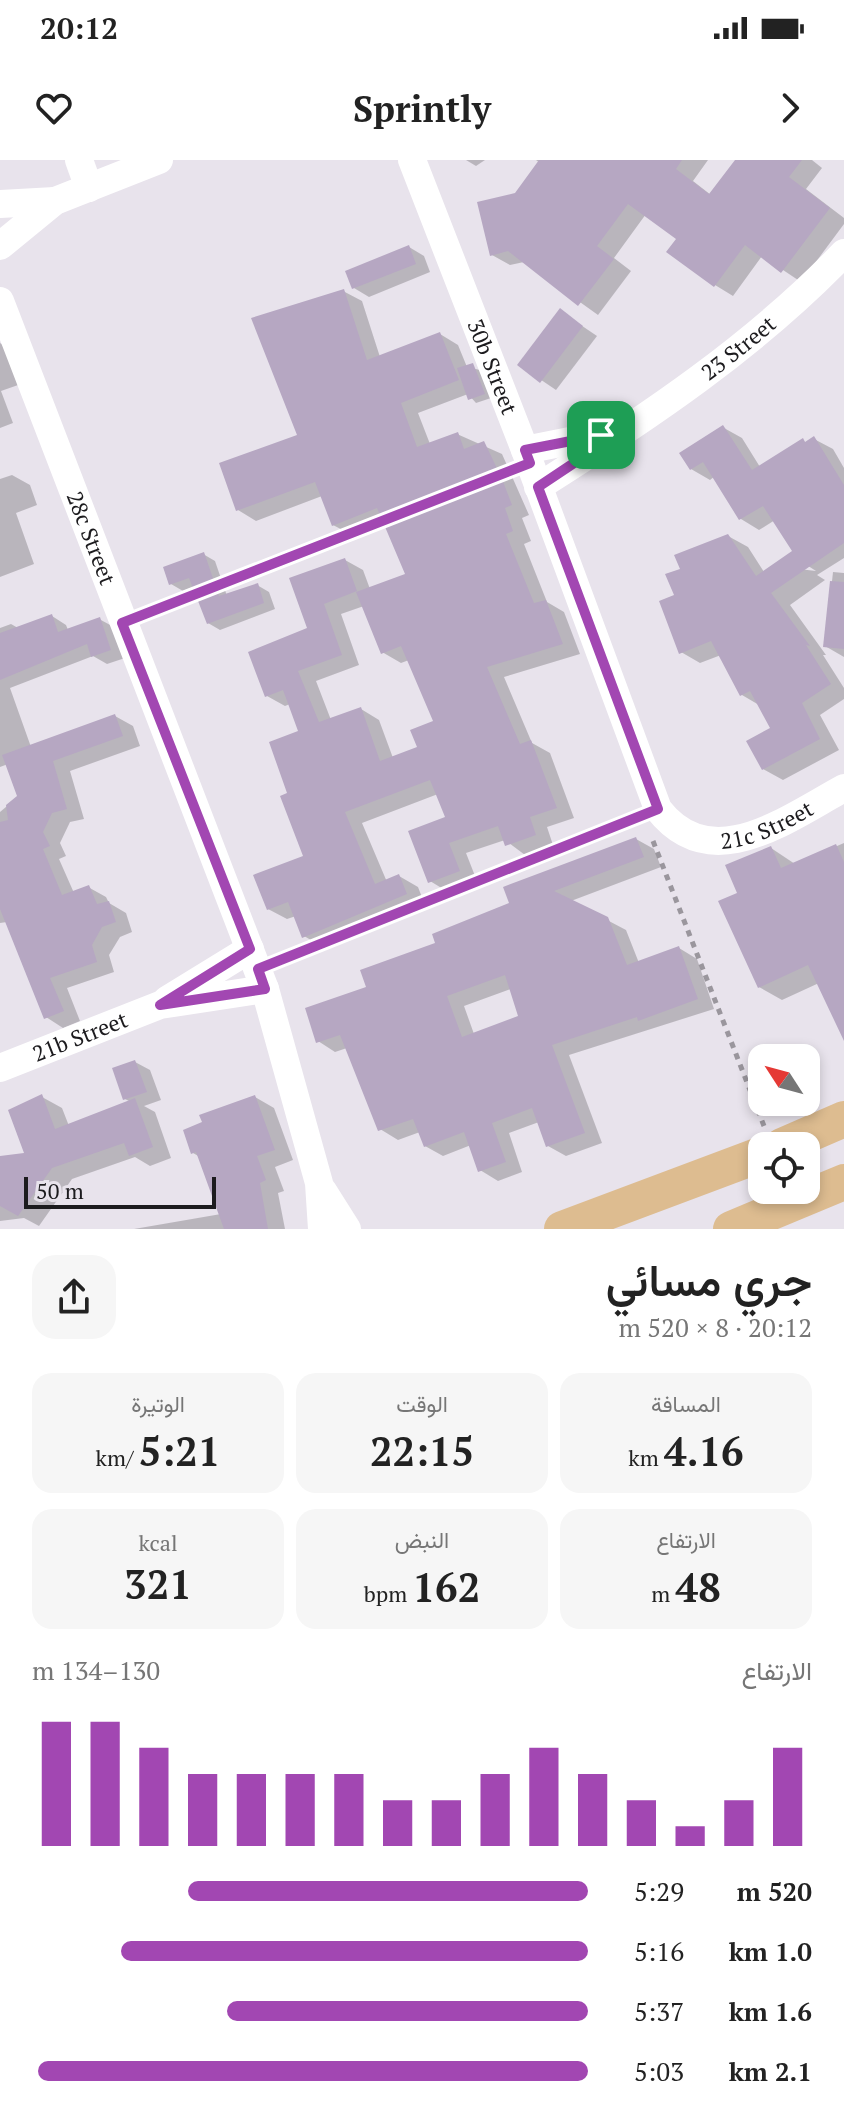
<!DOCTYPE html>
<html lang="ar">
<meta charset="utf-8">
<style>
:root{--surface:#fff;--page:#f6f6f6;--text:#222;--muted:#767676;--accent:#a247b2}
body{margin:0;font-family:"PT Serif",Vazirmatn,serif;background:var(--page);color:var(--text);direction:rtl;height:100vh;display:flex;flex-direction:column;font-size:30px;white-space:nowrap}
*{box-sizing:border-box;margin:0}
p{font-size:26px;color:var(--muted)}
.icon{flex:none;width:44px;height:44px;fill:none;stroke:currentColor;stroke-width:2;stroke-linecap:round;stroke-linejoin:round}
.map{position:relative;height:1069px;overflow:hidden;direction:ltr}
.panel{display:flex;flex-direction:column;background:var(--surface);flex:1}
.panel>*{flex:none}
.needle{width:52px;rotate:306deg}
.controls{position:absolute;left:748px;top:884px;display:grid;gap:16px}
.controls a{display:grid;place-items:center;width:72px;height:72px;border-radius:16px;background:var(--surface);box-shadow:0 4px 12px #0003;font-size:40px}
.scale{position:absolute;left:24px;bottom:20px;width:192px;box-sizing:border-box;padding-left:8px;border:4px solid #1c1b1e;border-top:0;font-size:22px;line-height:28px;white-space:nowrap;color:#1c1b1e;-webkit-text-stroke:6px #e8e3ec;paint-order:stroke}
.pin{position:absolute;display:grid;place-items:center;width:68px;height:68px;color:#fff;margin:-34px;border-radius:16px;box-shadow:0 4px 12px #0006}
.round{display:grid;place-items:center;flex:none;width:84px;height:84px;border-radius:24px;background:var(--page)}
.summary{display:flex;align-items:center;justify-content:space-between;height:136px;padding:0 32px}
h1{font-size:44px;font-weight:600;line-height:60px}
.figures{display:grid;grid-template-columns:repeat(3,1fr);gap:12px;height:136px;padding:8px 32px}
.figures div{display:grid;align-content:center;border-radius:20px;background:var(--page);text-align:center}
.figures b{font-size:40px;font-weight:600}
.figures small{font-size:22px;font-weight:400}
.figures p{font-size:22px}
.chart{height:224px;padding:16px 32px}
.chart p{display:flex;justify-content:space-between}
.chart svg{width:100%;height:144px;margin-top:8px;stroke:var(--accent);stroke-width:6}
ul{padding:0 32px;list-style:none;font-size:26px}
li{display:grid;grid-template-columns:128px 96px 1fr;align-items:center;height:60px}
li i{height:20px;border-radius:10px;background:var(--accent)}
.status{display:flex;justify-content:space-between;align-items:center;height:56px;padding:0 40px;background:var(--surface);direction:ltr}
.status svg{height:22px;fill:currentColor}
header{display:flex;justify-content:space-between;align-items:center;height:104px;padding:0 32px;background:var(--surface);font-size:36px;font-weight:600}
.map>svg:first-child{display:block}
.shadow{fill:#0003;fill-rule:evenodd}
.building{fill:#b6a7c2;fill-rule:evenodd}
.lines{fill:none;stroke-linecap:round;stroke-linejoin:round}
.path{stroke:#9a969d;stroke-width:5;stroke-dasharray:6 6;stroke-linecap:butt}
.minor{stroke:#fff;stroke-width:28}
.major{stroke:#ddbc90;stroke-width:36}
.route-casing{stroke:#fff;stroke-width:16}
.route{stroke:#a247b2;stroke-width:10}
.labels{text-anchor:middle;stroke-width:6;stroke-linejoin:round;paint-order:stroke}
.street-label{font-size:22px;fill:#1c1b1e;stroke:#e8e3ec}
</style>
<div class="status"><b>20:12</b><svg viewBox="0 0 49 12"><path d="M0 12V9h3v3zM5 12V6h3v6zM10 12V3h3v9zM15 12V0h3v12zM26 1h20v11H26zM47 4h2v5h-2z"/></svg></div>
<header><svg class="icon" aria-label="forward" viewBox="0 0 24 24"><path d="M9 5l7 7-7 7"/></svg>Sprintly<svg class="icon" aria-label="heart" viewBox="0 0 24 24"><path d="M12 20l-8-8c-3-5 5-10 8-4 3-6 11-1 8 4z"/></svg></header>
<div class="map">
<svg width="844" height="1069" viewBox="0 0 844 1069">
<rect width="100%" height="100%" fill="#e8e3ec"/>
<g class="shadow">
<path d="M466,0H485L476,6Z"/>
<path d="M536,0H708L693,21L711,35L737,0H812L822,8L806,29L844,58V64L801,122L762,96L733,136L715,125L678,79L646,54L614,98L631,111L598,155L524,102L510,105L492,95L516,34L540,3Z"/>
<path d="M409,87L424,96L430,112L369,137L354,128Z"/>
<path d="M343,131L362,141L380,197L440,174L458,185L467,207L480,210L491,238L476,243L468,234L418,253L430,284L457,274L502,294L529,355L522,358L531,381L524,384L547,442L564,452L580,494L504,517L532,583L550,593L574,658L547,667L553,685L525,695L505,680L466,693L477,721L448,732L430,721L447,658L438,634L362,663L387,722L399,716L418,727L425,745L323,787L304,776L296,756L287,759L268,749L305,698L290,634L301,572L290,544L285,546L267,536L310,469L345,400L363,410L370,429L407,415L385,362L352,375L333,365L322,336L256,361L238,350L299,276ZM364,446L382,492L401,503L409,500L435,562L420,588L393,598L379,560L361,549L331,560L316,521L359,505L341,454Z"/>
<path d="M560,151L597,176L556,230L519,205Z"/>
<path d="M0,183L6,187L21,224L1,231L13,263L0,268Z"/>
<path d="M724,268L742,278L760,307L803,281L807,283L814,279L833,289L844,308V398L817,415L825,420L790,445L826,495H823L844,528V539L820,555L839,590L783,620L763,609L772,569L759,545L742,535L721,495L700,503L681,492L676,436L682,410L728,376L748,387L764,412L773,406L816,411L802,402L775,360L759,370L741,359L715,316L710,320L691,309Z"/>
<path d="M12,315L30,325L37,345L16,353L34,404L0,417V319Z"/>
<path d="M203,394L215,401L227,436L257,425L269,432L275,449L220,470L208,463L194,427L183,431L171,424Z"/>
<path d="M833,412L844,413V497L825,486Z"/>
<path d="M52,456L66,465L68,470L99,459L114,467L125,498L107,504L93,496L10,528L31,587L115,556L133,566L140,586L70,611L84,659L70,662L60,683L66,696L59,699L74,733L88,727L106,737L109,743L126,753L132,772L120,777L109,795L114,812L67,828L80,861L63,868L46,857L7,762L0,763V652L19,636L8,604L0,607V468L11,464L18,468Z"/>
<path d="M636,679L654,689L661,707L571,741L626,770L639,803L679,788L697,799L714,849L569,895L602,983L566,996L548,986L539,962L509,973L522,1012L498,1021L480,1010L471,985L443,996L425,986L420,972L398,980L380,969L347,888L335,892L318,881L368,829L438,784ZM511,829L521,857L474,874L464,846Z"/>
<path d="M844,683V870L819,823L782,840L759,827L740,734L771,688L795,704Z"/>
<path d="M135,902L150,910L161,940L144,946L155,952L171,998L150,1006L135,997L72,1019L39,1066L24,1058L0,1061V998L26,994L42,937L62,948L69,966L131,942L125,939Z"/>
<path d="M255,937L274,948L293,1000L275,1007L284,1031L278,1033L285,1069H134L221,1054L200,997L193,993Z"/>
<path d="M806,938L811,948L793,956L778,948L775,942H806Z"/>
</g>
<g class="building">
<path d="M539,0H682L676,9L709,34L735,0H802L789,17L830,48L781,113L745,85L714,127L666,92L676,79L628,44L597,86L614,99L578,146L508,91L490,96L477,42L515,33Z"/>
<path d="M409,85L416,104L352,129L345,111Z"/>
<path d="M344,129L367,200L440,172L459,220L401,243L417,287L458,272L464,289L484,281L502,319L512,345L505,348L513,371L506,374L534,443L546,440L563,484L487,507L520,584L531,580L557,648L530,657L536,675L505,686L498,666L449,683L460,711L428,723L408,671L445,657L430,620L345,652L375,724L399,714L407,734L302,778L288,742L267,750L253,715L303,696L280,636L287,633L269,582L298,571L283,530L265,537L248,492L307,468L289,418L345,398L357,431L324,444L342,495L298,511L319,562L361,547L380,601L417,587L410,570L433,561L401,486L381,494L356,432L405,414L377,348L332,366L315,322L236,351L219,303L297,275L251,158Z"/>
<path d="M560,148L583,166L540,223L517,205Z"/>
<path d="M473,203L485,234L468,240L457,208Z"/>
<path d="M723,265L752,310L803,278L805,282L814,276L844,325V383L771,433L810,486L806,485L831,524L802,543L820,579L762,610L746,581L770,568L750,531L740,536L711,481L679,494L659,441L674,435L665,414L680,409L674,395L728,374L756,416L792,391L763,346L739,360L703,302L690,310L679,293Z"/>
<path d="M204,392L219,436L258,423L264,443L207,464L189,418L169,425L163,407Z"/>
<path d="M830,421L844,422V489L823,487Z"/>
<path d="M52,454L58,472L100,457L111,490L91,497L87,484L0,520V473Z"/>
<path d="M115,554L123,576L53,601L67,649L52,653L43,672L50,686L43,689L62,735L89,725L97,744L109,741L116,762L102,767L92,785L97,802L50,818L64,851L44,859L0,749V662L8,660L6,645L17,636L2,595Z"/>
<path d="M636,677L644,697L554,731L608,757L627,805L679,786L698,839L638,861L637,857L552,885L585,973L546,987L532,948L492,963L506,1002L478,1012L464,972L424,987L413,959L378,971L340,875L316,883L305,848L366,827L360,810L435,783L432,774L509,743L503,727ZM505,815L518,856L462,877L447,836Z"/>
<path d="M836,684L844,702V881L808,805L758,828L718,741L737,733L725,705L771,686L781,708Z"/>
<path d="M135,900L147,932L123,940L112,908Z"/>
<path d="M42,934L55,969L135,938L153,987L129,996L124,983L52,1008L18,1056L0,1046V996L24,993L8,950Z"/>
<path d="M255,935L275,990L257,996L266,1020L260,1023L268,1069H224L196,992L191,994L183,970L202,962L199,955Z"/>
</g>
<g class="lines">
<g class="path">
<path d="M147,453L507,312"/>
<path d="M653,681L764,966"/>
<path d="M280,800L634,658"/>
</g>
<g class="minor">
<path d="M79,0L89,28"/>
<path id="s1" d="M412,0L525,290L658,649C711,717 785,660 844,628"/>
<path d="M0,44L55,41"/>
<path d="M0,86L55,41L159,0"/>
<path id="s2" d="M0,141L265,829L319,1023L322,1069"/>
<path d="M525,290L610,273"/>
<path id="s3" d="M538,327C647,258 755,186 844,93"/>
<path d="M167,840L250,789"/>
<path id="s4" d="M0,908L160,845L265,829"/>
<path d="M323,1031L347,1069"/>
</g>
<g class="major">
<path d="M782,986L844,959"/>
<path d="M562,1069L762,994"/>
<path d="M731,1069L844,1022"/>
</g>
</g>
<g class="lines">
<defs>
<path id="route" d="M622,271L538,327L658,649L258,809L265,829L160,845L250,789L122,463L530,303L525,290Z"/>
</defs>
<use href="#route" class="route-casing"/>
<use href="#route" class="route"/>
</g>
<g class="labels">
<g class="street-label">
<text dy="8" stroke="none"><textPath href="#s3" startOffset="244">23 Street</textPath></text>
<text dy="8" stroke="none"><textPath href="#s1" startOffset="222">30b Street</textPath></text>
<text dy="8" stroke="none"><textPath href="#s2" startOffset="254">28c Street</textPath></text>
<text dy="8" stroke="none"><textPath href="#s1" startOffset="816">21c Street</textPath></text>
<text dy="8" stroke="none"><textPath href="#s4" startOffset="86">21b Street</textPath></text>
</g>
</g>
</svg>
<div class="controls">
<a><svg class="needle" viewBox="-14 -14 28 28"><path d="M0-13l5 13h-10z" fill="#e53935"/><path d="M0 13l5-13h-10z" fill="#767676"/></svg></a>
<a><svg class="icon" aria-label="locate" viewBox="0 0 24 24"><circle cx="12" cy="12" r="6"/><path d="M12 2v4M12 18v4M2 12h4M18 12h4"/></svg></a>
</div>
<div class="scale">50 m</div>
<div class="pin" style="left:601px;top:275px;background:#1e9e55"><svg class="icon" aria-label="arrive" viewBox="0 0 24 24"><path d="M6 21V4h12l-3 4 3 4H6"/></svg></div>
</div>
<section class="panel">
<div class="summary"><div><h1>جري مسائي</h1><p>20:12 · 8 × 520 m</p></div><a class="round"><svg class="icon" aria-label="share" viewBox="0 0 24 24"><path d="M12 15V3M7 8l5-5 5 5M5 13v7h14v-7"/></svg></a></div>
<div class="figures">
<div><p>المسافة</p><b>4.16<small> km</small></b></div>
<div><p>الوقت</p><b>22:15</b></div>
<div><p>الوتيرة</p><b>5:21<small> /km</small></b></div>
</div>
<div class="figures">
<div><p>الارتفاع</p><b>48<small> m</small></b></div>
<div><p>النبض</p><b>162<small> bpm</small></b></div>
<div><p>kcal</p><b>321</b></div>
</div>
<div class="chart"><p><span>الارتفاع</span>130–134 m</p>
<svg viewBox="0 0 160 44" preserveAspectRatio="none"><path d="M5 44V6M15 44V6M25 44V14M35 44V22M45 44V22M55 44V22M65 44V22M75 44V30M85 44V30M95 44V22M105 44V14M115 44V22M125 44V30M135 44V38M145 44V30M155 44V14"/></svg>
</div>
<ul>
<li><b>520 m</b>5:29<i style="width:72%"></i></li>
<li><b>1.0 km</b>5:16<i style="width:84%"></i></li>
<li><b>1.6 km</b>5:37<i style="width:65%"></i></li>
<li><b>2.1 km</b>5:03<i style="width:99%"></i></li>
</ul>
</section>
